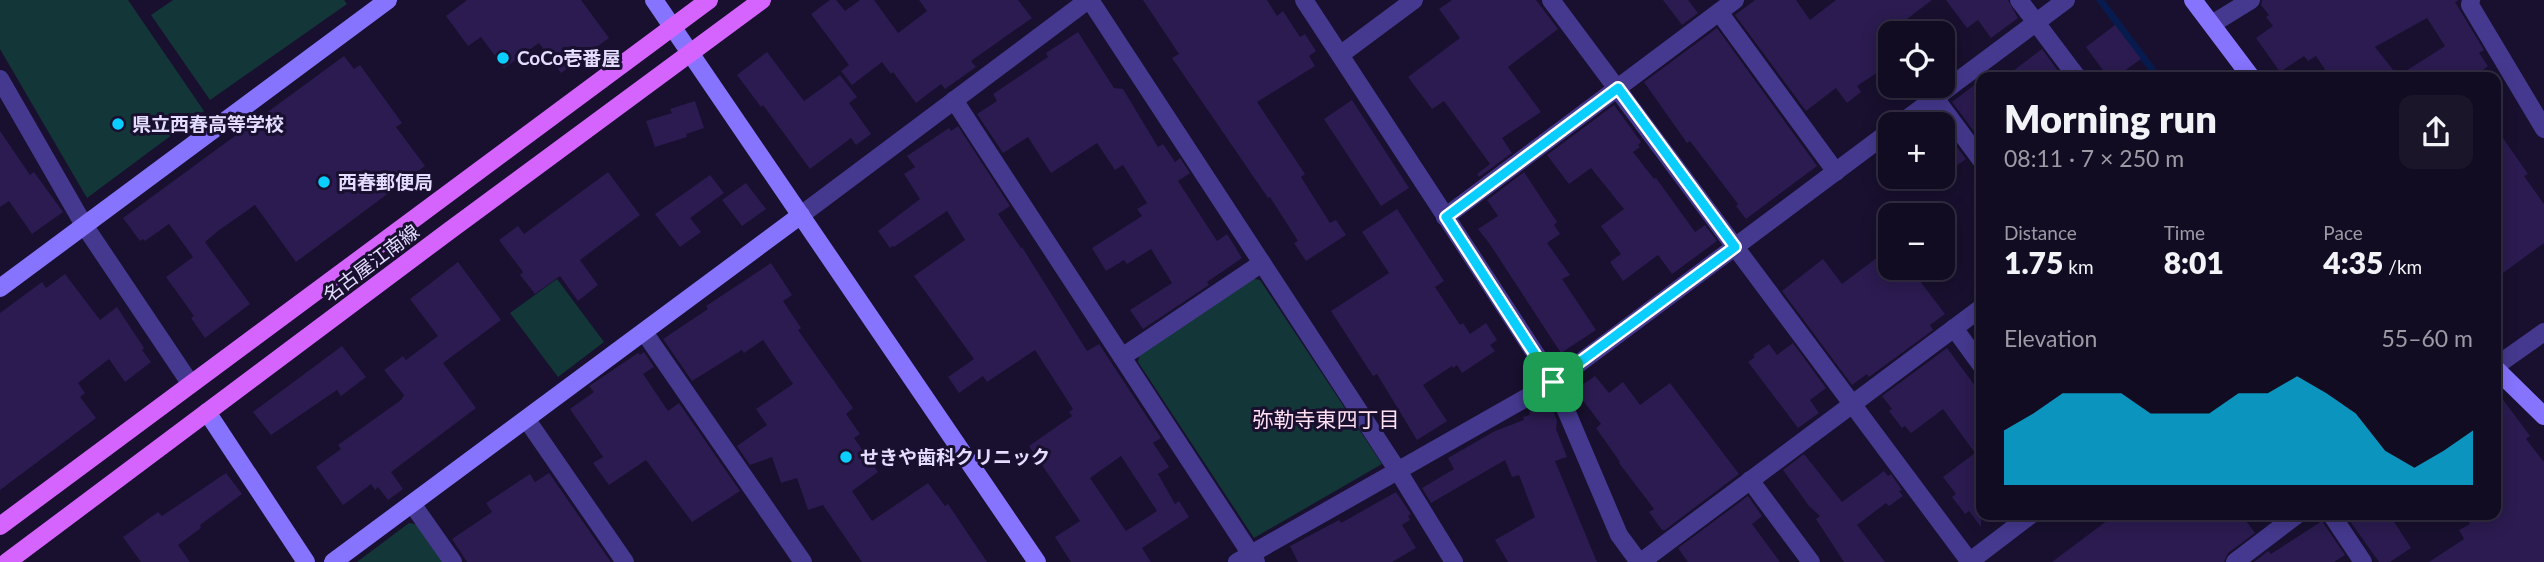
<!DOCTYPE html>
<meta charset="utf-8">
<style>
:root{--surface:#120c22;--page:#1b152a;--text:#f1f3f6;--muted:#9c9ba5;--line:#312c40;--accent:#09ceff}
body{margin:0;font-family:Lato,"Noto Sans JP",sans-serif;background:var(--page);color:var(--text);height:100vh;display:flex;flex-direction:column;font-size:26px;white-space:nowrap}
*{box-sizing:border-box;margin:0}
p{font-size:23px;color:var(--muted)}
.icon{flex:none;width:38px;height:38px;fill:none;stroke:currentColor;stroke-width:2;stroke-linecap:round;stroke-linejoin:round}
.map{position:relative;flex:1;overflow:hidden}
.drawer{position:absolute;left:1976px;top:72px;width:525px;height:448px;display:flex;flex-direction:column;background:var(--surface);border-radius:14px;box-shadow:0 4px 18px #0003,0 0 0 2px var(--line)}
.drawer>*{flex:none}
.fabs{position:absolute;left:1878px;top:21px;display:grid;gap:14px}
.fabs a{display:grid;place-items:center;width:77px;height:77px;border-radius:14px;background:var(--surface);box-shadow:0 4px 18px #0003,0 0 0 2px var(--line);font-size:35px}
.pin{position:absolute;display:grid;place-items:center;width:60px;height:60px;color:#fff;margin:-30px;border-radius:14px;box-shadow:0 4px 10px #0006}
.round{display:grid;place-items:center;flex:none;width:74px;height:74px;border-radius:14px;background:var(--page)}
.overview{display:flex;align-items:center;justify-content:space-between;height:119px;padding:0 28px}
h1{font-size:38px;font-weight:800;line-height:52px}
.metrics{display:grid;grid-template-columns:repeat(3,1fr);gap:10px;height:119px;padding:7px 28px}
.metrics div{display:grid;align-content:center}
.metrics b{font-size:30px;font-weight:800}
.metrics small{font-size:19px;font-weight:400}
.metrics p{font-size:19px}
.chart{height:196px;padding:14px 28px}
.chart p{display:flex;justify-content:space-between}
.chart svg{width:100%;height:126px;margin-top:7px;fill:var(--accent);opacity:.7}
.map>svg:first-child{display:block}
.green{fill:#133638}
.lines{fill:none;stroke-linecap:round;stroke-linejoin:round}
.stream{stroke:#081b4f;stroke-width:7}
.building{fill:#2b1b50;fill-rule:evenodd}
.street{stroke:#45398f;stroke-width:18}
.secondary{stroke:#8674ff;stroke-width:18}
.primary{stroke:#d564ff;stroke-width:18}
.route-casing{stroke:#fff;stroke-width:14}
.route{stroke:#09ceff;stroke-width:9}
.poi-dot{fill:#09ceff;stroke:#18102e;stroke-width:2.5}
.labels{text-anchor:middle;stroke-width:6;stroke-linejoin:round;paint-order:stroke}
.poi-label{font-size:19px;font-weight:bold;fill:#e4ddff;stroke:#18102e;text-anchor:start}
.street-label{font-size:19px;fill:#e4ddff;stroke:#18102e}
.neighbourhood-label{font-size:21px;fill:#ffdff0;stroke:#18102e}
</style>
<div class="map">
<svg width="2544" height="562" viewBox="0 0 2544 562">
<rect width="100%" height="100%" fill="#18102e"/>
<g class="green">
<path d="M0,0H128L204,111L87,198L0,49Z"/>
<path d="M173,0H344L347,4L210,100L151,15Z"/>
<path d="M1251,278L1260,280L1382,464L1254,538L1138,362L1140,352Z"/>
<path d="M557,279L604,342L558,377L510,313Z"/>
<path d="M409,523L419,525L444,562H357Z"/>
</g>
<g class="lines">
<path class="stream" d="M2100,0L2158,77"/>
</g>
<g class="building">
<path d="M467,0H581L609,38L561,73L539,43L504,68L481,37L468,46L446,16Z"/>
<path d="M830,0H836L845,11L860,0H874L898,33L927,11L919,0H1018L1032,18L971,61L976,67L945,89L941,84L916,103L893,72L891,74L882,62L852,85L841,71L849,65L811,14Z"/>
<path d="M1143,0H1267L1277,16L1283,11L1300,37L1305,34L1316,51L1309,56L1315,66L1257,102L1305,174L1301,177L1330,223L1336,220L1346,235L1306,261L1294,243L1298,241L1270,197L1268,198L1172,58L1179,54Z"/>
<path d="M1452,0H1536L1558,29L1508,67L1541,112L1502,138L1512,153L1479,177L1477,174L1490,164L1444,101L1432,109L1408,77L1460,38L1439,9Z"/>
<path d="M1663,0H1688L1698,13L1682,25Z"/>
<path d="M1755,0H1796L1810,20L1836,0H1932L1890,32V64L1857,86L1861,92L1847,103L1836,88L1806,111L1735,15Z"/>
<path d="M1946,0H2008L2018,18L1991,38L1978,20L1967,28Z"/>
<path d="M2262,0H2459L2455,2L2484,50L2479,53L2488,66L2483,70L2488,77H2330L2316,56L2308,61L2304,56L2280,72L2256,38L2273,26L2266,17L2269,15L2261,5ZM2427,18L2445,46L2398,76L2375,47Z"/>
<path d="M2115,25L2141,59L2116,77H2108L2086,47Z"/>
<path d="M1717,28L1817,166L1746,219L1736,206L1738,204L1690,141L1687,143L1644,82Z"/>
<path d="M1078,32L1114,88L1123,89L1158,147L1163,144L1175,162L1180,158L1190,173L1178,181L1217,241L1227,234L1242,258L1207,282L1209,285L1143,329L1130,310L1172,283L1151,249L1127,264L1124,260L1106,271L1092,248L1142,216L1137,209L1147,203L1123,165L1115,170L1097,143L1051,173L1028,137L1003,153L977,114L997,101L993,94L1048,57L1046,53Z"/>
<path d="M2042,49L2058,71L2050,77H2005Z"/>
<path d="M767,52L804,101L840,75L857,97L849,103L871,134L856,145L851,138L810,169L763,105L761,107L737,75Z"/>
<path d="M344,56L354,69L360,65L402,123L396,127L425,166L296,262L255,205L218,231L205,242L250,304L205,338L191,318L194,316L166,277L193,257L169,224L145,241L143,239L140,241L123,218Z"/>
<path d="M1981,80V141L1952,102Z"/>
<path d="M1352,100L1409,188L1381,206L1324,119Z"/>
<path d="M695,101L704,128L686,134L687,137L655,147L646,121L672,113L670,109Z"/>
<path d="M1614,105L1641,142L1638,145L1640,147L1633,152L1654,179L1656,178L1695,232L1705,225L1717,241L1672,274L1658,255L1623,281L1610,262L1621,254L1601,226L1624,209L1591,168L1569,184L1547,155Z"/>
<path d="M958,126L1010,206L998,214L1021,248L1022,247L1087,351L1099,344L1161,438L1153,443L1169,467L1158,474L1175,504L1179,501L1189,517L1142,548L1151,562H1071L1055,537L1080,521L1029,446L1072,416L1069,412L1073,409L1035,350L987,382L983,376L959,393L948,377L974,359L914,276L965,240L947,211L894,247L893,246L890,248L878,231L920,199L904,174L915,167L907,156L949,128L951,131ZM1121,456L1157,511L1126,531L1090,478Z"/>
<path d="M1942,127L1966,159L1942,176Z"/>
<path d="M2496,128L2528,174L2524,176L2544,204V243L2496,278Z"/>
<path d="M0,131L30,175L34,172L63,212L32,234L9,201L0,207Z"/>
<path d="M608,172L640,215L580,260L598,285L578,301L560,276L535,294L520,275L523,272L499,240L518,226L524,234Z"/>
<path d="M1524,172L1557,222L1554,225L1560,234L1547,243L1570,275L1562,279L1596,330L1561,353L1489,243L1478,229L1498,216L1487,200Z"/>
<path d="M710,175L724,193L690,218L701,232L680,247L655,214Z"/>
<path d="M746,183L766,209L742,226L722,200Z"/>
<path d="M1397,209L1444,281L1435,287L1460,325L1463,323L1470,334L1486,323L1497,340L1490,345L1495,351L1462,373L1457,365L1453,368L1452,366L1423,385L1447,421L1417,440L1377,374L1373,376L1331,311L1389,273L1362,232Z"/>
<path d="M1890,248V268H1910L1945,314L1930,325L1933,330L1869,377L1867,374L1852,385L1782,291L1823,259L1842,284Z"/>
<path d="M458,262L501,320L443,363L476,408L391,472L403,489L388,500L378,487L375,490L371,484L343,505L316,467L341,449L338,445L401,400L404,395L384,370L403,356L406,360L438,336L410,299Z"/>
<path d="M771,263L792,295L783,301L801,328L798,330L853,408L846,414L860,434L854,438L878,472L852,491L872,521L928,483L945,506L948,504L987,562H862L823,505L808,510L797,478L781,483L772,457L750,465L737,446L767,425L756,409L793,384L763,340L744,353L742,350L692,381L663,339L708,309L706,306Z"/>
<path d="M65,274L100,320L117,307L144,348L142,350L151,362L125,382L109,359L78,383L85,393L80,397L96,418L0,490V313L42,282L46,288Z"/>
<path d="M1793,343L1826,388L1810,400L1819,413L1798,428L1748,362L1755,357L1753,355L1769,344L1777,355Z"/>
<path d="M342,346L366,377L341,396L337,390L271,435L253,412Z"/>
<path d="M1947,348L1981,394V527L1969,511L1965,514L1952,497L1956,494L1943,477L1975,453L1943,409L1911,433L1905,426L1902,428L1889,411L1892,409L1882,396Z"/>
<path d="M644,352L654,367L643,374L668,411L679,403L740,491L692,522L646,460L609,485L593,463L603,457L570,409L594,392L589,386L638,353L640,355Z"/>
<path d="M1595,376L1609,393L1623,382L1640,405L1670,383L1739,474L1665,530H1662L1649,512L1654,509L1619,463L1620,462L1596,428L1601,424L1575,390Z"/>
<path d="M2496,390L2530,436L2526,439L2544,462V562H2429L2464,539L2459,530L2470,524L2464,514H2496Z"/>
<path d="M1551,404L1557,421L1556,429L1567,457L1555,461L1597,562H1508L1495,540L1535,517L1519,475L1512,477L1505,460L1431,503L1422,488L1454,469L1448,458L1495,431L1524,420L1523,417L1530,415L1529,412Z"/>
<path d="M1804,454L1842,502L1884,471L1888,476L1891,474L1902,490L1899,491L1903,496L1889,506L1886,503L1857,525L1885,562H1844L1816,519L1820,516L1809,506L1783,470Z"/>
<path d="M226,473L242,494L200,525L201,528L178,545L190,562H141L123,537L158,512L162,516Z"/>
<path d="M549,473L611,562H467L452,539L492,512L486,503L530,474L535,482Z"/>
<path d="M1396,492L1411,514L1408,516L1410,520L1402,525L1416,548L1392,562H1298L1290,546L1339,520L1341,523Z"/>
<path d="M1748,496L1762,516L1752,524L1780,562H1688L1678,548Z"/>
<path d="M2116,514H2241L2255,533L2228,553L2224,562H2052Z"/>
<path d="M2345,514H2389L2411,548L2390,562H2379Z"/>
<path d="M2322,521L2345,555L2334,562H2254L2268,551L2271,554Z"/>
</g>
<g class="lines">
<g class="street">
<path d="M1090,0L1398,471L1454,562"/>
<path d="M1304,0L1554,382L1619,535L1639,562"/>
<path d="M1551,0L1970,562"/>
<path d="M2019,0L2077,77"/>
<path d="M2471,0L2470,5L2544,129"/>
<path d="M1719,12L1836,172"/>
<path d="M2212,24L2251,0"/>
<path d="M1340,55L1414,0"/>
<path d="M0,79L84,225L190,383"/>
<path d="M1935,98L1981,160"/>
<path d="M954,100L1256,562"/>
<path d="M1900,124L2066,0"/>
<path d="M801,215L1088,0"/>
<path d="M1445,217L1735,0"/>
<path d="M1954,328L1981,365"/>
<path d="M644,332L803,562"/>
<path d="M1122,357L1262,263"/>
<path d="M2496,366L2544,332"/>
<path d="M527,420L625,562"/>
<path d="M1750,480L1811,562"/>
<path d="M413,505L453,562"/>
<path d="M2331,514L2363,562"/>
<path d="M1237,562L1554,382L1890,131"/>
<path d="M1641,562L1981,308"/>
<path d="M1969,562L2032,514"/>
<path d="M2235,562L2298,514"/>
</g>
<g class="secondary">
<path d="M654,0L1037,562"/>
<path d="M2193,0L2251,77"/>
<path d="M0,288L388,0"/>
<path d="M2496,369L2544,416"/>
<path d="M207,412L306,562"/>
<path d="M333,562L801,215"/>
</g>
<g class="primary">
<path d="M0,526L709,0"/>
<path d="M7,562L449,231L762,0"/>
</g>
</g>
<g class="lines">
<defs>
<path id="route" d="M1618,88L1735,247L1553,382L1446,217Z"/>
</defs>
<use href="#route" class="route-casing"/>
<use href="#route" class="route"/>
</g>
<g class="poi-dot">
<circle cx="503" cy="58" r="7"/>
<circle cx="118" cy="124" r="7"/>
<circle cx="324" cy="182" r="7"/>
<circle cx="846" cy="457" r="7"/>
</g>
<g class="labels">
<g class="poi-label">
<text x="517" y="65">CoCo壱番屋</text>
<text x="132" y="131">県立西春高等学校</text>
<text x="338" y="189">西春郵便局</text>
<text x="860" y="464">せきや歯科クリニック</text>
</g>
<g class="street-label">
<text transform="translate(371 263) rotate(-37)" y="7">名古屋江南線</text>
</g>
<g class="neighbourhood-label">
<text x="1326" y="427">弥勒寺東四丁目</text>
</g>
</g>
</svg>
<div class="fabs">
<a><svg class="icon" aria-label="locate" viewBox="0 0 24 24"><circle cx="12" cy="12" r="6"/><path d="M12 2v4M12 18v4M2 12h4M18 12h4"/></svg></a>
<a>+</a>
<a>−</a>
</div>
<div class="pin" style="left:1553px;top:382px;background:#1e9e55"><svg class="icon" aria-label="arrive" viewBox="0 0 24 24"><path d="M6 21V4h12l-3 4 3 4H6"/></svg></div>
<section class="drawer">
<div class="overview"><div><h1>Morning run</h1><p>08:11 · 7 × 250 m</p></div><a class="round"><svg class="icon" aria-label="share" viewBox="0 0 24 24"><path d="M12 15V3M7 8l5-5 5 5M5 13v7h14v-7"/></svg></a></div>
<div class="metrics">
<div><p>Distance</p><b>1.75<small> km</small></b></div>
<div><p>Time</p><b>8:01</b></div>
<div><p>Pace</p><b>4:35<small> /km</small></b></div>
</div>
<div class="chart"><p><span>Elevation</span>55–60 m</p>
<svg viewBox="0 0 160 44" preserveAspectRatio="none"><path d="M0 44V25L10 19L20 12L30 12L40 12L50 19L60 19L70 19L80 12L90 12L100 6L110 12L120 19L130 32L140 38L150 32L160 25V44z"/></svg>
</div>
</section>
</div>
